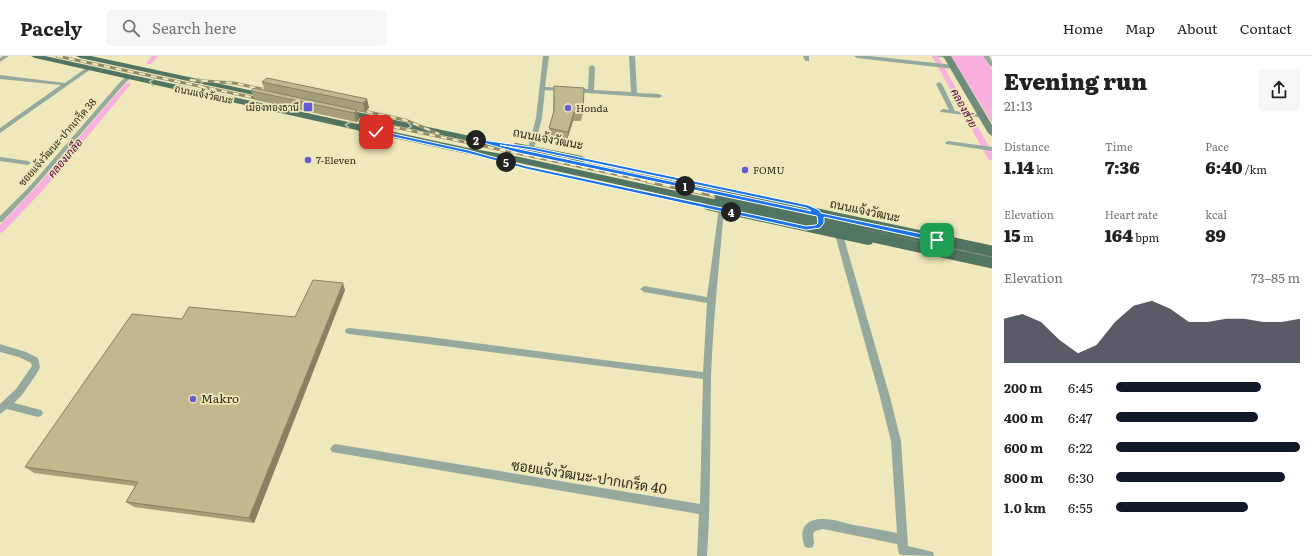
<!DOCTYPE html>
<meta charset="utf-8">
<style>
:root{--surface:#fff;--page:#f6f6f6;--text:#222;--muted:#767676;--line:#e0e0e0;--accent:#111827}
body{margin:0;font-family:Literata,Sarabun,serif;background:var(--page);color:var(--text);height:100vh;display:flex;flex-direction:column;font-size:15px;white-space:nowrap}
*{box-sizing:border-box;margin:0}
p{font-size:13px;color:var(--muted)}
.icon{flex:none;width:22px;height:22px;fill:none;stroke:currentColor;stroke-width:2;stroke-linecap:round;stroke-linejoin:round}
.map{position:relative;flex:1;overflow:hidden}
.sheet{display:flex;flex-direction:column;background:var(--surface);width:320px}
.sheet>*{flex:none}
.pin{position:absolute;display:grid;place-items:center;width:34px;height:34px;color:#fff;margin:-17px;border-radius:8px;box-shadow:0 2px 6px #0006}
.km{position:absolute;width:20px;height:20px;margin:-10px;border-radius:50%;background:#222;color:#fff;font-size:11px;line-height:20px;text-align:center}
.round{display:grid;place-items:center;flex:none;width:42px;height:42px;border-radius:6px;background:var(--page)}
.headline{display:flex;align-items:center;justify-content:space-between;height:68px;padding:0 12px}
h1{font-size:22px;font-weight:800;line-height:30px}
.stats{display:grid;grid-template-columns:repeat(3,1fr);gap:6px;height:68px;padding:4px 12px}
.stats div{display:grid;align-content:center}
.stats b{font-size:17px;font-weight:800}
.stats small{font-size:11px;font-weight:400}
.stats p{font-size:11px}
.chart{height:112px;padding:8px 12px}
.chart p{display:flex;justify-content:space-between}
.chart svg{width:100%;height:72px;margin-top:4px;fill:var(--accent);opacity:.7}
ul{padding:0 12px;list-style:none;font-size:13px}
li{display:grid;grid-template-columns:64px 48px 1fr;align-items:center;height:30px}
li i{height:10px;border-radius:5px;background:var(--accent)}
header{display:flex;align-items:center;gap:24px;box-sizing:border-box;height:56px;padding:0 20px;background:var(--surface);border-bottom:1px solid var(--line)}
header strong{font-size:19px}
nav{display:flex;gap:22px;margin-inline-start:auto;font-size:14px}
.search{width:280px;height:36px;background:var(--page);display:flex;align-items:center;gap:10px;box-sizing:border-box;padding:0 14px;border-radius:6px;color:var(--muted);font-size:15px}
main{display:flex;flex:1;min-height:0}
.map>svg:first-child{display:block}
.water{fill:#fab0df}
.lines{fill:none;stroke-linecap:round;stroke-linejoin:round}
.canal{fill:#fab0df;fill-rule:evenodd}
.street{fill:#95a99e;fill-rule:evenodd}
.secondary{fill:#6e8b7b;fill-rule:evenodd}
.primary{fill:#527562;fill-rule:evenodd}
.rail-far1-casing{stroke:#908b6b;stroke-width:3}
.rail-casing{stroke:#908b6b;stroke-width:4.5}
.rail-far1{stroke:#eee8ba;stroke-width:2;stroke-dasharray:6;stroke-linecap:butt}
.rail{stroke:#eee8ba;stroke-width:3;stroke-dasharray:8;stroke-linecap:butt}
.primary-bridge{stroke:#527562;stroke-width:11}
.wall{fill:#a49f79}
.shaded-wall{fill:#868263}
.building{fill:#bfb98d;stroke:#868263}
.oneway{stroke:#b7c09b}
.route{fill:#1a73e8;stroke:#fff;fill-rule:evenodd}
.poi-dot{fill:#625cd5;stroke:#eee8ba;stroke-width:1.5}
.labels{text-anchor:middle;stroke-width:3.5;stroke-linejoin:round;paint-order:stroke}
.far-street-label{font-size:10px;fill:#2e2c1a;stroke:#eee8ba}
.far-poi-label{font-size:10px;fill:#2e2c1a;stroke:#eee8ba;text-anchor:start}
.far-water-label{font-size:11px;font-style:italic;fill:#590045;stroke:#eee8ba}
.street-label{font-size:12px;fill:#2e2c1a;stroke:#eee8ba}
.poi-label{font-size:12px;fill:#2e2c1a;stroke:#eee8ba;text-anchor:start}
.near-street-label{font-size:14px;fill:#2e2c1a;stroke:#eee8ba}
</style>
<header>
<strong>Pacely</strong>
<div class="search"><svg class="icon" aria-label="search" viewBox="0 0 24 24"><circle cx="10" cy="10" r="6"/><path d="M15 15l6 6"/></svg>Search here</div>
<nav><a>Home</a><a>Map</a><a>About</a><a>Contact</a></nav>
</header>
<main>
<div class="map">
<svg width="992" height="500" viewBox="0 0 992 500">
<rect width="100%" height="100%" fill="#eee8ba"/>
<path class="water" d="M951,0H983L992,14V67Z"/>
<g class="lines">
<g class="canal">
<path d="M152,0H158L151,8H147L146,7Z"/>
<path d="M932,0H938L992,96V105L988,103Z"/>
<path d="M126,27L131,28L44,133L3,176L0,177V169L38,129Z"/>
</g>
<g class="street">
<path d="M3,0H9L0,6V2Z"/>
<path d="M543,0H549L545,31L588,33L589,11L592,9L595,11L594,34L631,36L629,0H635L637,37L659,38L662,40L659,42L545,34L542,62L534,92L533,93H529L528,92L536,62Z"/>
<path d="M803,0H809V5H805Z"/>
<path d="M854,0H870L954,9L957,11L954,13L857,2Z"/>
<path d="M936,0H950L951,1L948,3Z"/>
<path d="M983,0H989L992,5V11L990,10Z"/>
<path d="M89,10L92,12L91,13L0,77V72L61,29L0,23V19L65,27Z"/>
<path d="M127,20L132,21L125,27L34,132L2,166H0V160L30,130L121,25Z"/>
<path d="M939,26L942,28L955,55L983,59L986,61L985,62L941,56L940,55L943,53L949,54L936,28Z"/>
<path d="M948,85L992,91V95L946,88L945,87Z"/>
<path d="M0,101L28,105L31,107L28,109L0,105Z"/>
<path d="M719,152H721L724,154C719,210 713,265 711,321C710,381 711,440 707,500H697L699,458L332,396L330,393L332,390L335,388L700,448L703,323L349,278L346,277L345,275L346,273L349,272C467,284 585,303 703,316L707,247L644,236L640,233L644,230L707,241Z"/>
<path d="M836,177H842L843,179L890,341L901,385L908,490L933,496L934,500L903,499L899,498L897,488L823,473L815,475L813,478L814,487L813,491L809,492L805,491C798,474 805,462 824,463C834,463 844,467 854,469C868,471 882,474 897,477L891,385L880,341L835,179Z"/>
<path d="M0,288L26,296L38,302L40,311L39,314L22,339L14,347L41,354L43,357L41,360L38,361L7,353L0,358V348L16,333L32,310L31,307L19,301L0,296Z"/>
</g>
<path class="secondary" d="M943,0H951L992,69V80L988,77Z"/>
<g class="primary">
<path d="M31,0H45L468,92L515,100L718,144L723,147L719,150L868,181L872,182L873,185L872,188L868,189L707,154L702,151L706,148L515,106L468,98L352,73L35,2Z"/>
<path d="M76,0H91L268,38L272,40L268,42L80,2Z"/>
<path d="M343,53L475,81L512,91L513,88L516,87L582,100L587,103L583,106L719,134L724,137L719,140L571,109L566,106L570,103L527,95L529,97L524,100L474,86L340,58L339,56L340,54Z"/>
</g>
<defs>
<g id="rail-far1">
<path d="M57,0L265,44"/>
<path d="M190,24L234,27L275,36"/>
<path d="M355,53L405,64L439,78"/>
<path d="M347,61L652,126"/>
</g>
<path id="rail" d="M647,125L992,199"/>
</defs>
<use href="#rail-far1" class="rail-far1-casing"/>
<use href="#rail" class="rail-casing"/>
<use href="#rail-far1" class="rail-far1"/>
<use href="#rail" class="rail"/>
<g class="primary-bridge">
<path d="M719,137L992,195"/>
<path d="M718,147L992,207"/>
</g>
</g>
<g class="wall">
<path d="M262,26L367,43L369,52L365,56L357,55L359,63L356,66L255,44L251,35H265Z"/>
<path d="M554,30L583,57L581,65H573L567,84L548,81L549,72L553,57Z"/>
<path d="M345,234L254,467L134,451L126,446L135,430L34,417L25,411L182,263L295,261Z"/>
</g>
<g class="shaded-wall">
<path d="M367,43L369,52L365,56L363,47Z"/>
<path d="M357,54L359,63L356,66L354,57Z"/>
<path d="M574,56L573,65L567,84L568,76Z"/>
<path d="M343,227L345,234L254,467L249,462Z"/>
</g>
<g class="building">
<path d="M267,22L367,43L363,47L262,26Z"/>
<path d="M554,30L584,32L583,57L574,56L568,76L549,72L554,55Z"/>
<path d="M254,32L357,54L354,57L251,35Z"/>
<path d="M313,224L343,227L249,462L126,446L138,426L25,411L132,258L182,263L189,251L295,261Z"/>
</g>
<defs><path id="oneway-chevron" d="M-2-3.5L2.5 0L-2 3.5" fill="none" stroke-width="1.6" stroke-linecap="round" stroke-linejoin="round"/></defs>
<g class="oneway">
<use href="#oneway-chevron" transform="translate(152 26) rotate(-168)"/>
<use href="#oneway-chevron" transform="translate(200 26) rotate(12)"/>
<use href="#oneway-chevron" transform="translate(348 69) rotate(-168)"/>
<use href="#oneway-chevron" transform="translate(409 70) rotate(12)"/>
</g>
<path class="route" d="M376,74L468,94L526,110L806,170L816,169L818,167L817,160L519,97L473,84L475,83L532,91L808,149L819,154L821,157L937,181L940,184L937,186L824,161V167L820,172L806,174L526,113L467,97L375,77ZM500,89L532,94L807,152L811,155Z"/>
<g class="poi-dot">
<rect x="303" y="46" width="10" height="10" rx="2"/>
<circle cx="568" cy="52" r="4"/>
<circle cx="308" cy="104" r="4"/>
<circle cx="745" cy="114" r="4"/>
<circle cx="193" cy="343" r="4"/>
</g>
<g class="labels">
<g class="far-street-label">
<text transform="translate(204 38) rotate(12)" y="4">ถนนแจ้งวัฒนะ</text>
<text transform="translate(57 86) rotate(-49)" y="4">ซอยแจ้งวัฒนะ-ปากเกร็ด 38</text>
</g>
<g class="far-poi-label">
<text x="299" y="55" text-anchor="end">เมืองทองธานี</text>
<text x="576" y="56">Honda</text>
<text x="316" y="108">7-Eleven</text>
<text x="753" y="118">FOMU</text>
</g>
<g class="far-water-label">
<text transform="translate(964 52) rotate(61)" y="4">คลองส่วย</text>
<text transform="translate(65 102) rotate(-50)" y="4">คลองเกลือ</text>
</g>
<g class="street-label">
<text transform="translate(548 83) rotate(11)" y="4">ถนนแจ้งวัฒนะ</text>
<text transform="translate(865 155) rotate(12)" y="4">ถนนแจ้งวัฒนะ</text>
</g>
<g class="poi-label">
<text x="201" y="347">Makro</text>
</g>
<g class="near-street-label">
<text transform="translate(589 421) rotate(9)" y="5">ซอยแจ้งวัฒนะ-ปากเกร็ด 40</text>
</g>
</g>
</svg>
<div class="pin" style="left:937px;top:184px;background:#1e9e55"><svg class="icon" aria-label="arrive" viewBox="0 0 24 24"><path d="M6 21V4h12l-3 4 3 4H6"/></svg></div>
<div class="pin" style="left:376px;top:76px;background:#d93025"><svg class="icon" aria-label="check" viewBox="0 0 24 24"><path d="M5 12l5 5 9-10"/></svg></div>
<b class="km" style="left:685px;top:130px">1</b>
<b class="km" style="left:476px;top:84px">2</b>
<b class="km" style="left:731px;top:156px">4</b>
<b class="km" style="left:506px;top:106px">5</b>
</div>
<section class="sheet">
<div class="headline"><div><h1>Evening run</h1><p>21:13</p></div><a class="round"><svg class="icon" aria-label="share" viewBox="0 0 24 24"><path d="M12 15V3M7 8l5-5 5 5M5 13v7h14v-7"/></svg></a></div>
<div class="stats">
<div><p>Distance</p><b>1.14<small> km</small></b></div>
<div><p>Time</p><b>7:36</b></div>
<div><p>Pace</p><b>6:40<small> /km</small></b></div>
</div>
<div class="stats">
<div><p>Elevation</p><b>15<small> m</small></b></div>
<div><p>Heart rate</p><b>164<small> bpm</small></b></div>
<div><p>kcal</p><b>89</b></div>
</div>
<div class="chart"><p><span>Elevation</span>73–85 m</p>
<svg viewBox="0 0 160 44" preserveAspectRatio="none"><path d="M0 44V17L10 14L20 19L30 30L40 38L50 33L60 19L70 9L80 6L90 11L100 19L110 19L120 17L130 17L140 19L150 19L160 17V44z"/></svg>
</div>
<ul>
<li><b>200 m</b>6:45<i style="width:79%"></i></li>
<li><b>400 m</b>6:47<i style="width:77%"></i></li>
<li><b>600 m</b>6:22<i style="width:100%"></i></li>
<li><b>800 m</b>6:30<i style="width:92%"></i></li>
<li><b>1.0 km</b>6:55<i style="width:72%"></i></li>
</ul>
</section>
</main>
